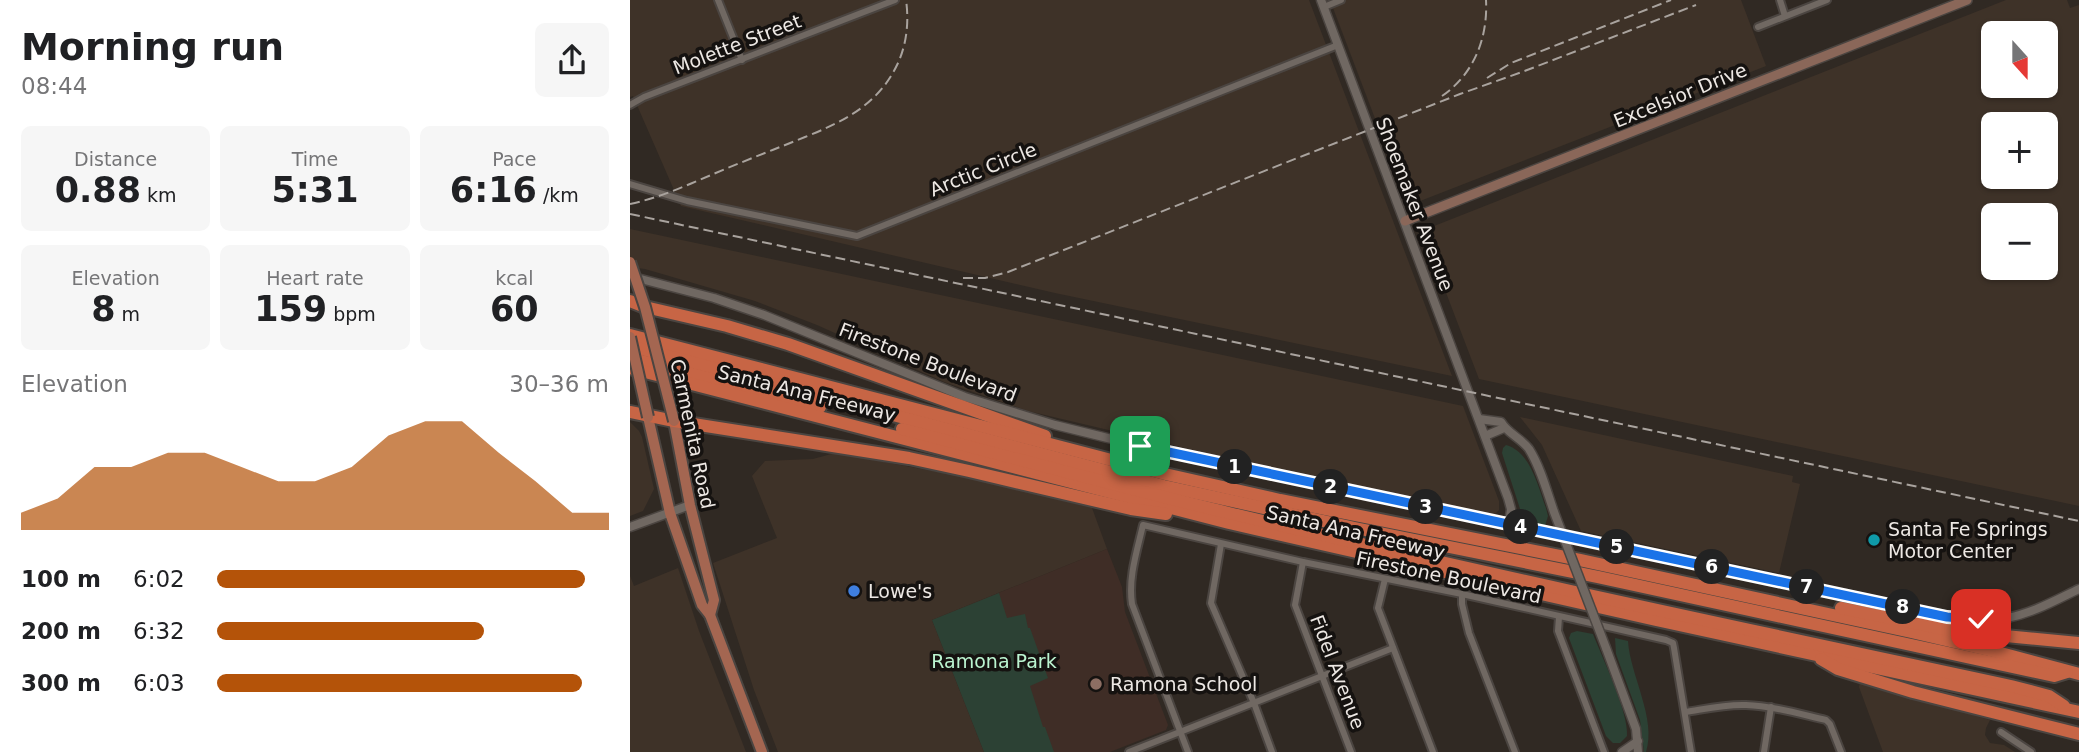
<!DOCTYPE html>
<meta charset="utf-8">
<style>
:root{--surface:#fff;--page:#f6f6f6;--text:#202124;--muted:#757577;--accent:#b45309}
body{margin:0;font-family:"DejaVu Sans",sans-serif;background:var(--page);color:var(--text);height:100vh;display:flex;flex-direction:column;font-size:26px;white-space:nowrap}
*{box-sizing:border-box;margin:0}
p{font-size:23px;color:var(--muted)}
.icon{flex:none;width:38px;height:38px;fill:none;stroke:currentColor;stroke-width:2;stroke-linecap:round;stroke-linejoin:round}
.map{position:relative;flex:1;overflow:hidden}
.panel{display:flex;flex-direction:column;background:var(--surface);width:630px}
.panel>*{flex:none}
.needle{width:46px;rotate:159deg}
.fabs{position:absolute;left:1351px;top:21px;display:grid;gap:14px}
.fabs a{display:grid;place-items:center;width:77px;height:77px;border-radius:10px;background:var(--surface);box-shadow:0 2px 5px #0004;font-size:35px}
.pin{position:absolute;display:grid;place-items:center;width:60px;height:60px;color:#fff;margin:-30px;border-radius:14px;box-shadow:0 4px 10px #0006}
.km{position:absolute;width:35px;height:35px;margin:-18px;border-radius:50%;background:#222;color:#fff;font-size:19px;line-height:35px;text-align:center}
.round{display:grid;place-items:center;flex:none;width:74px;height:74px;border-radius:10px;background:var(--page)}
.summary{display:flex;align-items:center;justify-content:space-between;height:119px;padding:0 21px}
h1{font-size:38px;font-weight:700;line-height:52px}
.stats{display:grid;grid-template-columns:repeat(3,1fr);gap:10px;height:119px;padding:7px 21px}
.stats div{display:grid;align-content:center;border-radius:10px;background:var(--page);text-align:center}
.stats b{font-size:35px;font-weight:700}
.stats small{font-size:19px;font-weight:400}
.stats p{font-size:19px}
.chart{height:196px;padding:14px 21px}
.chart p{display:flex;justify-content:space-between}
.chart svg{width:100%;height:126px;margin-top:7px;fill:var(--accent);opacity:.7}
ul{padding:0 21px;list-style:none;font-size:23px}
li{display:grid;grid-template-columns:112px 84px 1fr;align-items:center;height:52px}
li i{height:18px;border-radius:9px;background:var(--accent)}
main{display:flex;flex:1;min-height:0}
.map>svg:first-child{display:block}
.built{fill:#3e3228;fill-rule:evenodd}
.education{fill:#3f2d26}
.green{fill:#2c4134}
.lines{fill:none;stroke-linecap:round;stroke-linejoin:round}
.minor-casing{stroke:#4b4541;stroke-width:10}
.tertiary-casing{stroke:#4b4541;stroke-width:11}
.secondary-casing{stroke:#4b4541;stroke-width:12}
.primary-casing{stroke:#4b4541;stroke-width:14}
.motorway-casing{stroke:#4b4541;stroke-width:16}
.minor{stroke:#706862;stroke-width:6}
.tertiary{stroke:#706862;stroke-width:8}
.secondary{stroke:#8a6759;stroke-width:9}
.primary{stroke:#a46651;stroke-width:10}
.motorway{stroke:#c76545;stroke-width:12}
.rail{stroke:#a9a39e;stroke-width:2;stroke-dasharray:10 5;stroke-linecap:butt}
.tertiary-bridge-casing{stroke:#4b4541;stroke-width:11;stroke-linecap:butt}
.primary-bridge-casing{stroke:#4b4541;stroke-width:14;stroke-linecap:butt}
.tertiary-bridge{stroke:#706862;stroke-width:8}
.primary-bridge{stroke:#a46651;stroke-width:10}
.route-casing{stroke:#fff;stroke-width:14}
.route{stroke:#1a73e8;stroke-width:9}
.culture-dot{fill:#0f9aa8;stroke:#151210;stroke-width:2.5}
.shop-dot{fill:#3f7fe0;stroke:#151210;stroke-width:2.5}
.education-dot{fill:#8d6e63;stroke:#151210;stroke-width:2.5}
.labels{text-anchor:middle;stroke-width:7;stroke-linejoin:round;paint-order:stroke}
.street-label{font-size:19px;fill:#ede8e4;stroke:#151210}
.poi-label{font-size:19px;fill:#ede8e4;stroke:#151210;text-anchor:start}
.park-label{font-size:19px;fill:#bbf4d0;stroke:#151210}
</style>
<main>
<section class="panel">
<div class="summary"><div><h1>Morning run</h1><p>08:44</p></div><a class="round"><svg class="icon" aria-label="share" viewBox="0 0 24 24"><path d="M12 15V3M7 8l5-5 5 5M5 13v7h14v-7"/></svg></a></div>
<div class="stats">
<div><p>Distance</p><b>0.88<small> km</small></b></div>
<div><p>Time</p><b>5:31</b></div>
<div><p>Pace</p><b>6:16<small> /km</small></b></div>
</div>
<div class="stats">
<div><p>Elevation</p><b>8<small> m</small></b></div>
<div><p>Heart rate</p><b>159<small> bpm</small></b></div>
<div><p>kcal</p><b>60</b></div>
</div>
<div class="chart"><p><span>Elevation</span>30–36 m</p>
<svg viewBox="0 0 160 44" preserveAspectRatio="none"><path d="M0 44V38L10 33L20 22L30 22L40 17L50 17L60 22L70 27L80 27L90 22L100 11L110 6L120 6L130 17L140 27L150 38L160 38V44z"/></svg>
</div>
<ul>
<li><b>100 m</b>6:02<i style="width:94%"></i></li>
<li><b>200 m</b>6:32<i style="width:68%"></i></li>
<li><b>300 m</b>6:03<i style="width:93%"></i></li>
</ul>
</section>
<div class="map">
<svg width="1449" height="752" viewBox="0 0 1449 752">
<rect width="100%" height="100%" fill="#302923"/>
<g class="built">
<path d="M0,0H679L822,376L425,293L51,206L3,96L0,97Z"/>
<path d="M700,0H1111L1136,66L785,203L776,200Z"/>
<path d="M1376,0H1437L1440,8L1449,5V506L849,379L794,235V230ZM1363,33H1416V86H1363ZM1363,124H1416V177H1363ZM1363,215H1416V268H1363Z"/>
<path d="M0,229L833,406L869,501V510L865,514H856L597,458L398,411L314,382L187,325L125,301L15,269L0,267Z"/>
<path d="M890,417L1163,476L1162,482L1170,484L1149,573L951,531L912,445Z"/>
<path d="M0,422L9,431L12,437L24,489L13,511L0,516Z"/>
<path d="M205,453L341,478L462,508L477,549L302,620L354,752H148L124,690L83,563L147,538L122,476L135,461L183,459Z"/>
<path d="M48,568L69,631L116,752H0V576L4,586Z"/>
<path d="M1230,682L1360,720L1356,728L1355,735L1360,743L1374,745L1385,752H1253L1229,687Z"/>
</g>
<path class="education" d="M477,549L492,587L495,612L538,725L536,730L480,752H354L302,620Z"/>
<g class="green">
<path d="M876,445C901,452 908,487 916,508L918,516L915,526L899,521L892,515L872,453L873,448Z"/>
<path d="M369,593L377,618L395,614L398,628H400L418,678L400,686L413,727H415L424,752H354L302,620Z"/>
<path d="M947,631L963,634C972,657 999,713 997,736L990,743H983L976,736L939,638L941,633Z"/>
<path d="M985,638L998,641C1000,675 1027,719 1016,752H1014L1010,720L986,654Z"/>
</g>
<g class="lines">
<defs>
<g id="minor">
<path d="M88,0L112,60"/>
<path d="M1150,0L1155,16"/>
<path d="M694,7L711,0"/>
<path d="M1128,27L1197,0"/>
<path d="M0,105L14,97L265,0"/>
<path d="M0,184L57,201L227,236L708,45"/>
<path d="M591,544L581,603L624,703L642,752"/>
<path d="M673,562L665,605L721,752"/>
<path d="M755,579L748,608L803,752"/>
<path d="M832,594V604L839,633L885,752"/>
<path d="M929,617L928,631L974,752"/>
<path d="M1056,712C1075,709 1096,704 1116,705C1143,706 1170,714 1196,720L1200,724L1211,752"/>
<path d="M1371,732L1401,752"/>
<path d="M499,752L763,648"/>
<path d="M558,752L502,604C498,578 507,551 513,525L673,562L832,594L1036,640L1043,643L1044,648L1061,752"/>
<path d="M1134,752L1141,707"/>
</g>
<g id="tertiary">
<path d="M691,0L878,498L881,509L879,524"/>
<path d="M3,277L84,298L134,315L335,397L425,425L510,446L1317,616C1337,618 1357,621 1377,618C1403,613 1426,600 1449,589"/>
<path d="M849,419L871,422C877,433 891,438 899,449C911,468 917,492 924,512"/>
<path d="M855,436L874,428"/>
<path d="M0,527L60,505"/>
<path d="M976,648L1006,729L1008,752"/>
<path d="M992,752L1008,741"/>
</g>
<path id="secondary" d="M775,221L1337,0"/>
<g id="primary">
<path d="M18,417L40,513L72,605L80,615L132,752"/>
<path d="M44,421L60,505L84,600L80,615"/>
</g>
<g id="motorway">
<path d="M0,301L15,307L97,326L158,344L415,436"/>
<path d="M0,335L535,474L650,500L950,560L1281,632L1367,652L1449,674"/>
<path d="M0,346L534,486L725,528L968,577L1424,676L1437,672"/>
<path d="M0,358L190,407"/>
<path d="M0,368L599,523L1026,620L1449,712"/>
<path d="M0,412L44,421L279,458L339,471L501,509L536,514"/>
<path d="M272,429C381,457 489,487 599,513C859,575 1120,630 1381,686L1419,696L1434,706"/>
<path d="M1211,608L1324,631L1449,643"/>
<path d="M1191,659L1208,669L1283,692L1449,734"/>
</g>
</defs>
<use href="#minor" class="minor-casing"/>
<use href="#tertiary" class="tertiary-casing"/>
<use href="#secondary" class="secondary-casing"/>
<use href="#primary" class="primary-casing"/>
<use href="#motorway" class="motorway-casing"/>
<use href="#minor" class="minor"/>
<use href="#tertiary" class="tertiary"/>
<use href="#secondary" class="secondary"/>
<use href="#primary" class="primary"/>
<use href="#motorway" class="motorway"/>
<g class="rail">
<path d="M857,78L881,63L1041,0"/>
<path d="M812,96C844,74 858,38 856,0"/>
<path d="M0,204C38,196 74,177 110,163C132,154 153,146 175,137C215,121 249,104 268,63C277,43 279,21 276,0"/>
<path d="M0,214L1449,521"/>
<path d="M333,278H355L378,272L830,94L892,72L1066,5"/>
</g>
<defs>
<path id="tertiary-bridge" d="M924,512L976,648"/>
<g id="primary-bridge">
<path d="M0,262L15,307L44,421"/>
<path d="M0,337L18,417"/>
</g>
</defs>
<use href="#tertiary-bridge" class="tertiary-bridge-casing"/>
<use href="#primary-bridge" class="primary-bridge-casing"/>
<use href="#tertiary-bridge" class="tertiary-bridge"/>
<use href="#primary-bridge" class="primary-bridge"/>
</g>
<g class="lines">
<defs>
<path id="route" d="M510,446L1317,617L1351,619"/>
</defs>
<use href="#route" class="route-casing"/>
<use href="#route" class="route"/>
</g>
<circle class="culture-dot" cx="1244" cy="540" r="7"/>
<circle class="shop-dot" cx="224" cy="591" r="7"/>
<circle class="education-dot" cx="466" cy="684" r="7"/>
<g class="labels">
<g class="street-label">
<text transform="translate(107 44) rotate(-21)" y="7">Molette Street</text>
<text transform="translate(1050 95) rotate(-22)" y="7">Excelsior Drive</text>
<text transform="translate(353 169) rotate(-22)" y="7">Arctic Circle</text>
<text transform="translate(785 204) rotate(69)" y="7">Shoemaker Avenue</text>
<text transform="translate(298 362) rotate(21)" y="7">Firestone Boulevard</text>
<text transform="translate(177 393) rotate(14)" y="7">Santa Ana Freeway</text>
<text transform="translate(63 434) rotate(78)" y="7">Carmenita Road</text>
<text transform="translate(726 532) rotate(13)" y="7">Santa Ana Freeway</text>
<text transform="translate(819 577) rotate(12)" y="7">Firestone Boulevard</text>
<text transform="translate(708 672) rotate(69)" y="7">Fidel Avenue</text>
</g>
<g class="poi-label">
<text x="1258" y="536">Santa Fe Springs<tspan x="1258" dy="22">Motor Center</tspan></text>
<text x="238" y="598">Lowe's</text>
<text x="480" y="691">Ramona School</text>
</g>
<g class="park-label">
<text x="364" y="668">Ramona Park</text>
</g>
</g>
</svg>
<div class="fabs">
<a><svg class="needle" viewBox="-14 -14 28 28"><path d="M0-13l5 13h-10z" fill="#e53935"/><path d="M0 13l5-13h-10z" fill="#757577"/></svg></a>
<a>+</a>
<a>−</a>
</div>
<div class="pin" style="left:510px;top:446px;background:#1e9e55"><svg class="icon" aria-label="arrive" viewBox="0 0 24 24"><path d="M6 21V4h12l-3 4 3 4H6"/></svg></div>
<div class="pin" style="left:1351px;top:619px;background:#d93025"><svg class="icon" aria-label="check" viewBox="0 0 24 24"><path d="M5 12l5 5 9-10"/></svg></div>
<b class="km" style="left:605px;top:467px">1</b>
<b class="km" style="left:701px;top:487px">2</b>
<b class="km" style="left:796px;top:507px">3</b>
<b class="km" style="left:891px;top:527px">4</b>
<b class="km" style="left:987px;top:547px">5</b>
<b class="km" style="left:1082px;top:567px">6</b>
<b class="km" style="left:1177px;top:587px">7</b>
<b class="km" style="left:1273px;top:607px">8</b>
</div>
</main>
